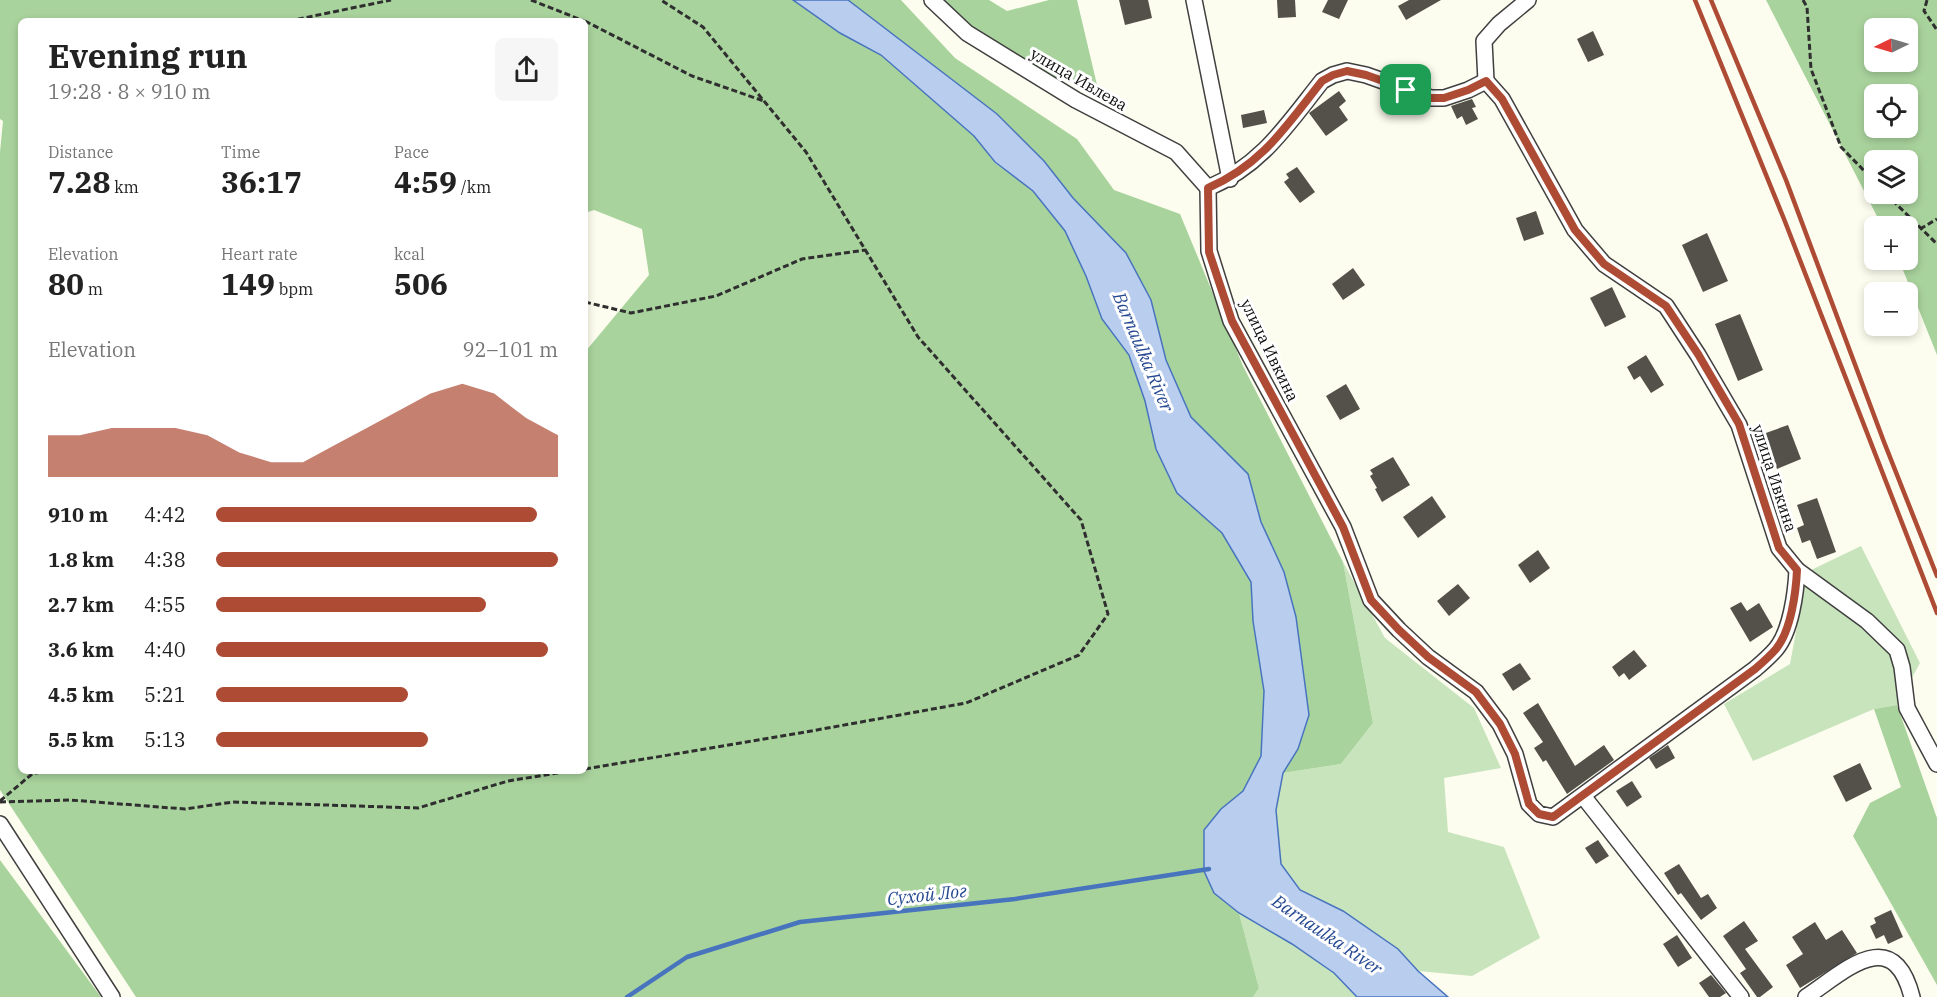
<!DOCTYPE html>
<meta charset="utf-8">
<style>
:root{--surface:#fff;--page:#f6f6f6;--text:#222;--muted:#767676;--accent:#ad4b35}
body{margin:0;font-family:"IBM Plex Serif",serif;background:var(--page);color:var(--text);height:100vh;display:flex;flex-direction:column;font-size:22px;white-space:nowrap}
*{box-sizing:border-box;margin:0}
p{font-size:20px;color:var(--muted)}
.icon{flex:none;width:33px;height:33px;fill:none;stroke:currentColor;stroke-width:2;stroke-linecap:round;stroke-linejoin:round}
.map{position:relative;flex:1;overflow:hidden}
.drawer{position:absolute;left:18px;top:18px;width:570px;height:756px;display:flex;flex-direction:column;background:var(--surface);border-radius:9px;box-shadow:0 3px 9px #0003}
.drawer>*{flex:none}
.needle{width:39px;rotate:265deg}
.buttons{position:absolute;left:1864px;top:18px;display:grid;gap:12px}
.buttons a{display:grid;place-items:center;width:54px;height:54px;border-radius:9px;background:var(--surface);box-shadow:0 3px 9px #0003;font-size:30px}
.pin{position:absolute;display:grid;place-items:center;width:51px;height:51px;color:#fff;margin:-26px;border-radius:12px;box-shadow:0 3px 9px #0006}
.round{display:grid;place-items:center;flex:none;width:63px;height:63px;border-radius:9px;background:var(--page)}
.head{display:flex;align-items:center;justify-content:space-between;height:102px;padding:0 30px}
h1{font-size:33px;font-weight:800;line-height:45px}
.figures{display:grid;grid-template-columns:repeat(3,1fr);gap:9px;height:102px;padding:6px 30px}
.figures div{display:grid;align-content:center}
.figures b{font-size:30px;font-weight:800}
.figures small{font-size:16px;font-weight:400}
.figures p{font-size:16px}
.chart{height:168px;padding:12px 30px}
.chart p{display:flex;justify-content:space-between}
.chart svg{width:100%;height:108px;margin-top:6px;fill:var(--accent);opacity:.7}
ul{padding:0 30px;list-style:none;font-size:20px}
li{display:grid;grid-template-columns:96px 72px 1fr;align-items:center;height:45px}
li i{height:15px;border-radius:8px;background:var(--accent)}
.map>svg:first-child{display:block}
.green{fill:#c8e4bc}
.forest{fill:#a9d39d;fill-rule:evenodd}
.water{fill:#b9ceef;stroke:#4874be;stroke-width:1.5}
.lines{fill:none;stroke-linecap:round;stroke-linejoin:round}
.stream{stroke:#4874be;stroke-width:4.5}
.building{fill:#54514b}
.minor-casing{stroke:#404040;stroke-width:18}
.path{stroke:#2f2f2f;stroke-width:3;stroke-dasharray:6 3;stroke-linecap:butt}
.minor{stroke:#fff;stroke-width:15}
.rail{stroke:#ad4b35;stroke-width:4.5}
.route-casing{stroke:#fff;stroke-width:12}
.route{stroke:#ad4b35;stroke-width:8}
.labels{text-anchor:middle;stroke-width:6;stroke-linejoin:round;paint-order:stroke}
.street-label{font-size:16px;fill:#0d0d0d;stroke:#fff}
.water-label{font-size:18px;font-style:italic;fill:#244891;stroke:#fff}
</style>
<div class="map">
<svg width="1937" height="997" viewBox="0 0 1937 997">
<rect width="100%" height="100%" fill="#fdfdef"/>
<g class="green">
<path d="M1861,546L1920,663L1897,705L1874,709L1753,761L1724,704L1790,664L1807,572Z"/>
<path d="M1343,562L1385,638L1474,708L1501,768L1444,778L1448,832L1504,847L1540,938L1472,976L1418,971L1398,949L1343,911L1300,890L1281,864L1276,810L1283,773L1341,764L1373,723Z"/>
<path d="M1239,913L1292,944L1334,973L1357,997H1253L1259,988Z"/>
</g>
<g class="forest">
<path d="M0,0H793L840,33L881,55L974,136L995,163L1033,191L1065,231L1086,276L1102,319L1129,355L1145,401L1156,449L1177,493L1222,533L1251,582L1253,621L1264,691L1261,756L1243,791L1221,809L1214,893L1239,913L1259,988L1253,997H136L0,790V152L3,121L0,119ZM21,21H585V213L594,210L642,229L649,275L585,352V771H21Z"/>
<path d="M848,0H901L955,58L1077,139L1114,190L1180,214L1243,366L1343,562L1373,723L1341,764L1283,773L1298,749L1309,715L1303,668L1284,572L1261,522L1248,474L1191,417L1166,360L1151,300L1044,161L997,114Z"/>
<path d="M934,0H989L1007,11L1049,0H1077L1097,85L1051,77L957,25Z"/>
<path d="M1766,0H1937V355L1899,260H1908V226H1882ZM1908,28V62H1875V28ZM1908,94V128H1875V94ZM1908,160V194H1875V160Z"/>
<path d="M1897,705L1937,818V985L1853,836L1870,803L1901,787L1874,709Z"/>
<path d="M0,860L101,997H0Z"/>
</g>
<path class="water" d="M793,0H848L997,114L1044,161L1073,198L1126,253L1151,300L1166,360L1191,417L1248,474L1261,522L1284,572L1296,617L1309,715L1298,749L1283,773L1276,810L1281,864L1300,890L1343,911L1398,949L1418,971L1448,997H1357L1334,973L1292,944L1239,913L1214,893L1204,871V830L1221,809L1243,791L1261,756L1264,691L1253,621L1251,582L1222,533L1177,493L1156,449L1145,401L1129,355L1102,319L1086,276L1065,231L1033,191L995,162L974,136L881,55L840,33Z"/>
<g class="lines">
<path class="stream" d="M627,997L687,957L800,922L1015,899L1209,869"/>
</g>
<g class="building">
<path d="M1119,0H1148L1152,18L1125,25Z"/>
<path d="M1277,0H1295L1296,17L1278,18Z"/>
<path d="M1328,0H1348L1339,19L1322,12Z"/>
<path d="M1409,0H1441L1406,20L1398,6Z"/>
<path d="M1593,31L1604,55L1588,62L1577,39Z"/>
<path d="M1339,91L1346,101L1339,107L1348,120L1326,136L1309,113Z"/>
<path d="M1472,99L1476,107L1472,108L1478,119L1466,125L1462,116L1457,119L1451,106Z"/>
<path d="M1264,110L1267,123L1243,128L1241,115Z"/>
<path d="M1297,167L1315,192L1300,203L1284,182L1289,178L1286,174Z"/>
<path d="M1536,211L1544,234L1524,241L1516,218Z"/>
<path d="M1707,233L1728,281L1703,292L1682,245Z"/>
<path d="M1353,268L1365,285L1343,300L1332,284Z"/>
<path d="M1612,287L1626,317L1605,327L1590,298Z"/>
<path d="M1740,314L1763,370L1738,381L1715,324Z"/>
<path d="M1646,355L1664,385L1651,393L1640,376L1634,380L1627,367Z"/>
<path d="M1346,384L1360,409L1340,420L1326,396Z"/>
<path d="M1788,425L1801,459L1777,469L1763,434Z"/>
<path d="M1393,457L1410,485L1382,502L1375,489L1377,488L1370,476L1373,474L1370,470Z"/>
<path d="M1432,496L1446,517L1418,538L1403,517Z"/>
<path d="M1817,498L1836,552L1817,559L1810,540L1802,543L1797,528L1804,525L1797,505Z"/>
<path d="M1538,550L1550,568L1530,583L1518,565Z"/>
<path d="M1458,584L1470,598L1449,616L1437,601Z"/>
<path d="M1741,602L1747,611L1759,603L1773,627L1750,642L1730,608Z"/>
<path d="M1634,650L1647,666L1629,680L1624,673L1619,677L1612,667Z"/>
<path d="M1520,663L1531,679L1513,691L1502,674Z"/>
<path d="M1538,703L1575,766L1604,745L1614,760L1567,794L1546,760L1543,762L1534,748L1543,742L1523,713Z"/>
<path d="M1668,745L1675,758L1656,769L1649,758Z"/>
<path d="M1860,763L1872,789L1846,802L1833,776Z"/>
<path d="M1632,781L1642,797L1627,807L1616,791Z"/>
<path d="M1598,840L1609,856L1596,864L1585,848Z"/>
<path d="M1679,864L1701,898L1708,894L1717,908L1701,920L1681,893L1678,895L1664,873Z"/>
<path d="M1891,910L1903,937L1888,944L1884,935L1876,939L1870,926L1876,923L1874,918Z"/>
<path d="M1744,921L1758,941L1745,949L1773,987L1760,997H1757L1740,973L1746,969L1723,936Z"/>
<path d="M1815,922L1826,940L1842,930L1857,953L1800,988L1786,965L1803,954L1792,937Z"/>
<path d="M1677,935L1692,958L1678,967L1663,944Z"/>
<path d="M1711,975L1726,993L1720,997H1709L1699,983Z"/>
</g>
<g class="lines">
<defs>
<g id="minor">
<path d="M932,0L967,33L1076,100L1176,152L1208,188"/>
<path d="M1194,0L1230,179"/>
<path d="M1347,71L1366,75L1431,98H1444L1468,90L1486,81L1502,99L1575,230L1604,264L1666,306L1698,355L1739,425L1779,548L1797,570C1796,592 1791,631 1776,649C1770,656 1762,663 1755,669L1553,817L1539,814L1529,804L1515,754L1500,724L1476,692L1428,657L1399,630L1371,600L1343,527L1231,321L1209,251L1208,188C1262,165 1287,125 1322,81L1333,75Z"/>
<path d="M1486,81L1484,41L1499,24L1528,0"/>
<path d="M1797,570L1867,621L1897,650L1902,667L1907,708L1937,764"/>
<path d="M1583,796L1741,997"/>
<path d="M0,824L112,997"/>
<path d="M1806,997C1845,971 1893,923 1912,997"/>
</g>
</defs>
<use href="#minor" class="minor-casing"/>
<g class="path">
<path d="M531,0L584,21"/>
<path d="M1803,0L1807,7L1811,69L1841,147L1875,182"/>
<path d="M1927,0L1924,11L1937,30"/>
<path d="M289,21L391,0"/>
<path d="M585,21L692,76L764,101"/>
<path d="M1886,194L1937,244"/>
<path d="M1920,229L1937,219"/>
<path d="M585,302L631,313L716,296L802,259L866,250"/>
<path d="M585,769L800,733L966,703L1079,655L1108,614L1081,520L918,337L806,152L703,27L661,0"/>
<path d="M0,801L32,774L46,771"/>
<path d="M0,802L70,800L185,809L233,802L418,808L508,781L570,771"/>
</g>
<use href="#minor" class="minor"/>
<g class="rail">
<path d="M1695,0L1784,219L1937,613"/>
<path d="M1711,0L1786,180L1884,442L1937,576"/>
</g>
</g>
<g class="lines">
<defs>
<path id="route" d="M1347,71L1366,75L1431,98H1444L1468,90L1486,81L1502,99L1575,230L1604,264L1666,306L1698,354L1739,424L1779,548L1797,570C1796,592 1791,631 1776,649C1770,656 1762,663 1755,669L1553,817L1539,814L1529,804L1515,754L1500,724L1476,692L1428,657L1399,630L1371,600L1343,527L1232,321L1209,252L1208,188C1262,165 1287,125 1322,81L1333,75Z"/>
</defs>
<use href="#route" class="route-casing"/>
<use href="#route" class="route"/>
</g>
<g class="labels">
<g class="street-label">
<text transform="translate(1079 79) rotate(30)" y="6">улица Ивлева</text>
<text transform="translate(1270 350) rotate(64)" y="6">улица Ивкина</text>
<text transform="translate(1775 478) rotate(72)" y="6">улица Ивкина</text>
</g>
<g class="water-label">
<text transform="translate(1143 352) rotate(67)" y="6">Barnaulka River</text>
<text transform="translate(927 895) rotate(-6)" y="6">Сухой Лог</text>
<text transform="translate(1327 935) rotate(34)" y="6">Barnaulka River</text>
</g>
</g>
</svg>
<div class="buttons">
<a><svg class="needle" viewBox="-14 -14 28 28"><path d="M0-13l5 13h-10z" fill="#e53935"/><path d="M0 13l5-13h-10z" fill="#767676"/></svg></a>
<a><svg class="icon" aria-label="locate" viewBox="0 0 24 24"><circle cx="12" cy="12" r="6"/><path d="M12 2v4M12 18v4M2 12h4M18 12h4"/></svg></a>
<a><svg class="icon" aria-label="layers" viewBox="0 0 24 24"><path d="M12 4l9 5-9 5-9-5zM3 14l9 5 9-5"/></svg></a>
<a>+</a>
<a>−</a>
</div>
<div class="pin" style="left:1406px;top:90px;background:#1e9e55"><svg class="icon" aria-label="arrive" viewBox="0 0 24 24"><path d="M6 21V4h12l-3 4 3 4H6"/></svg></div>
<section class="drawer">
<div class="head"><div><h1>Evening run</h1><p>19:28 · 8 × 910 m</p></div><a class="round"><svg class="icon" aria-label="share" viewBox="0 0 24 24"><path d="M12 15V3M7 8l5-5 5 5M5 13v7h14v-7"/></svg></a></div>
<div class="figures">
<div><p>Distance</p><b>7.28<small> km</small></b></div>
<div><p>Time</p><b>36:17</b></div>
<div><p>Pace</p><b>4:59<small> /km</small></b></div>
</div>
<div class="figures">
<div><p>Elevation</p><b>80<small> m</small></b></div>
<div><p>Heart rate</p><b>149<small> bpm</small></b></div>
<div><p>kcal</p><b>506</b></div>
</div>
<div class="chart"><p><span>Elevation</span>92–101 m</p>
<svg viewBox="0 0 160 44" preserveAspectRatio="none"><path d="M0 44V27L10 27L20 24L30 24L40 24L50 27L60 34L70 38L80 38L90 31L100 24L110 17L120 10L130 6L140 10L150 20L160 27V44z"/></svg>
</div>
<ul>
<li><b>910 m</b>4:42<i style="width:94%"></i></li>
<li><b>1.8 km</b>4:38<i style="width:100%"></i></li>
<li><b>2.7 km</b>4:55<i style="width:79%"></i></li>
<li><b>3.6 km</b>4:40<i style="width:97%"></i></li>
<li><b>4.5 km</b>5:21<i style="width:56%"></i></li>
<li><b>5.5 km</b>5:13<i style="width:62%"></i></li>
</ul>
</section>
</div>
